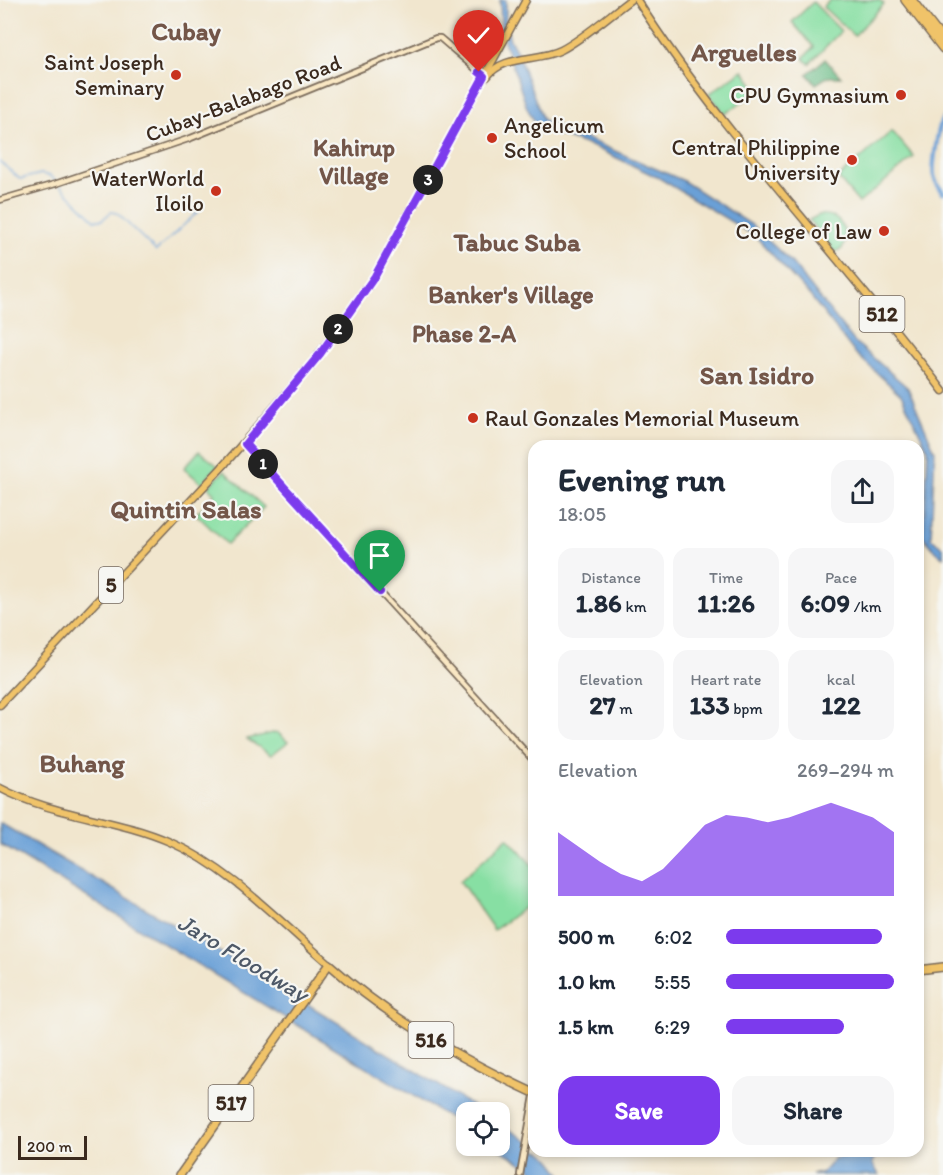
<!DOCTYPE html>
<meta charset="utf-8">
<style>
:root{--surface:#fff;--page:#f6f6f7;--text:#1f2937;--muted:#747a83;--accent:#7c3aed}
body{margin:0;font-family:Itim,sans-serif;background:var(--page);color:var(--text);height:100vh;display:flex;flex-direction:column;font-size:22px;white-space:nowrap}
*{box-sizing:border-box;margin:0}
p{font-size:20px;color:var(--muted)}
.icon{flex:none;width:33px;height:33px;fill:none;stroke:currentColor;stroke-width:2;stroke-linecap:round;stroke-linejoin:round}
.map{position:relative;flex:1;overflow:hidden}
.details{position:absolute;left:528px;top:440px;width:396px;height:717px;display:flex;flex-direction:column;background:var(--surface);border-radius:18px;box-shadow:0 3px 9px #0003}
.details>*{flex:none}
.fabs{position:absolute;left:456px;top:1102px;display:grid;gap:12px}
.fabs a{display:grid;place-items:center;width:54px;height:54px;border-radius:12px;background:var(--surface);box-shadow:0 3px 9px #0003;font-size:30px}
.scale{position:absolute;left:18px;bottom:15px;width:69px;box-sizing:border-box;padding-left:6px;border:3px solid #3b2a1e;border-top:0;font-size:16px;line-height:21px;white-space:nowrap;color:#3b2a1e;-webkit-text-stroke:4px #f6f6f2;paint-order:stroke}
.pin{position:absolute;display:grid;place-items:center;width:51px;height:51px;color:#fff;margin:-62px -26px;border-radius:50% 50% 50% 0;rotate:-45deg;box-shadow:0 0 6px #0007}
.pin .icon{rotate:45deg}
.km{position:absolute;width:30px;height:30px;margin:-15px;border-radius:50%;background:#222;color:#fff;font-size:16px;line-height:30px;text-align:center}
.round{display:grid;place-items:center;flex:none;width:63px;height:63px;border-radius:18px;background:var(--page)}
.headline{display:flex;align-items:center;justify-content:space-between;height:102px;padding:0 30px}
h1{font-size:33px;font-weight:800;line-height:45px}
.metrics{display:grid;grid-template-columns:repeat(3,1fr);gap:9px;height:102px;padding:6px 30px}
.metrics div{display:grid;align-content:center;border-radius:15px;background:var(--page);text-align:center}
.metrics b{font-size:26px;font-weight:800}
.metrics small{font-size:16px;font-weight:400}
.metrics p{font-size:16px}
.chart{height:168px;padding:12px 30px}
.chart p{display:flex;justify-content:space-between}
.chart svg{width:100%;height:108px;margin-top:6px;fill:var(--accent);opacity:.7}
.button{display:flex;gap:12px;margin-top:auto;padding:12px 30px}
.button a{flex:1;height:69px;border-radius:18px;background:var(--accent);color:#fff;font-size:24px;font-weight:800;line-height:69px;text-align:center}
.button a+a{background:var(--page);color:var(--text)}
ul{padding:0 30px;list-style:none;font-size:20px}
li{display:grid;grid-template-columns:96px 72px 1fr;align-items:center;height:45px}
li i{height:15px;border-radius:8px;background:var(--accent)}
.map>svg:first-child{display:block}
.green{fill:#87dfa3;stroke:#618460;stroke-width:1.5}
.forest{fill:#6dbe89;stroke:#547454;stroke-width:1.5}
.water{fill:#6aa0d7;stroke:#52657a;stroke-width:1.5}
.lines{fill:none;stroke-linecap:round;stroke-linejoin:round}
.stream{stroke:#6aa0d7;stroke-width:1.5}
.river{stroke:#6aa0d7;stroke-width:4.5}
.secondary-casing{stroke:#7b6c5c;stroke-width:8}
.primary-casing{stroke:#7b6c5c;stroke-width:9}
.highway-casing{stroke:#7b6c5c;stroke-width:10}
.secondary{stroke:#f9e7c3;stroke-width:4.5}
.primary{stroke:#f0c369;stroke-width:6}
.highway{stroke:#f0c369;stroke-width:7}
.route-casing{stroke:#fff;stroke-width:12}
.route{stroke:#7c3aed;stroke-width:8}
.poi-dot{fill:#c8321e;stroke:#f6f6f2;stroke-width:2}
.labels{text-anchor:middle;stroke-width:4.5;stroke-linejoin:round;paint-order:stroke}
.shield{fill:#f6f6f2;stroke:#73675e;stroke-width:1.5}
.shield-label{font-size:21px;font-weight:bold;fill:#3b2a1e}
.poi-label{font-size:22px;fill:#3b2a1e;stroke:#f6f6f2;text-anchor:end}
.street-label{font-size:22px;fill:#3b2a1e;stroke:#f6f6f2}
.neighbourhood-label{font-size:24px;font-weight:bold;fill:#735649;stroke:#f6f6f2}
.water-label{font-size:24px;font-style:italic;fill:#4e5968;stroke:#f6f6f2}
.quarter-label{font-size:26px;font-weight:bold;fill:#735649;stroke:#f6f6f2}
</style>
<div class="map">
<svg width="943" height="1175" viewBox="0 0 943 1175">
<rect width="100%" height="100%" fill="#f6f6f2"/>
<filter id="ink" filterUnits="userSpaceOnUse"><feTurbulence type="fractalNoise" baseFrequency=".0167" numOctaves="2"/><feDisplacementMap in="SourceGraphic" scale="12" xChannelSelector="R" yChannelSelector="G"/><feConvolveMatrix kernelMatrix="1 2 1 2 8 2 1 2 1" color-interpolation-filters="sRGB"/></filter>
<filter id="wash" filterUnits="userSpaceOnUse"><feTurbulence type="fractalNoise" baseFrequency=".008" numOctaves="4" result="noise"/><feDisplacementMap in="SourceGraphic" scale="24" xChannelSelector="R" yChannelSelector="G"/><feGaussianBlur stdDeviation="1.35" result="paint"/><feColorMatrix in="noise" values="0 0 0 0 0 0 0 0 0 0 0 0 0 0 0 0 0 1.4 0 .05"/><feComposite in="paint" operator="in"/></filter>
<g filter="url(#wash)">
<rect width="100%" height="100%" fill="#f1e6ce"/>
<g class="green">
<path d="M830,0H879L884,4L854,36L823,7Z"/>
<path d="M813,2L841,31L809,64L803,58L814,47L792,22Z"/>
<path d="M743,70L755,87L751,89L753,94L725,114L709,94Z"/>
<path d="M892,131L914,157L859,203L838,178Z"/>
<path d="M819,215C839,213 851,231 842,249L834,252L809,220Z"/>
<path d="M199,451L218,466L202,484L184,468Z"/>
<path d="M224,471L264,507L227,544L196,514L215,494L208,487Z"/>
<path d="M277,732L288,742L271,755L247,739Z"/>
<path d="M507,838L534,867V901L494,930L460,881Z"/>
</g>
<path class="forest" d="M825,59L841,77H827L816,84L807,74Z"/>
<g class="water">
<path d="M500,0H506V23L510,40L518,54L543,120L682,180L752,225L792,263L854,341L908,388L935,451L931,538L943,547V557L935,551L923,536L928,450L901,395L854,352L811,297L755,236L659,178L596,148L538,128L527,108L501,32Z"/>
<path d="M0,823L283,989L484,1113H466V1128L0,844Z"/>
<path d="M500,1123L534,1146V1150C548,1151 554,1165 562,1175H536L532,1170L495,1146H500Z"/>
<path d="M861,1150L876,1151L878,1154L872,1162L879,1175H811L823,1172L835,1158L849,1156Z"/>
</g>
<g class="lines">
<path class="stream" d="M0,162L20,179L41,174L50,176L95,220H102L111,212L117,213L156,251L201,209"/>
<path class="river" d="M943,119C938,126 932,167 934,176C935,182 940,188 943,193"/>
</g>
</g>
<g filter="url(#ink)">
<g class="lines">
<defs>
<g id="secondary">
<path d="M0,200L55,184L191,138L436,38H440L484,76"/>
<path d="M245,444L534,761"/>
<path d="M520,1175L534,1096"/>
</g>
<g id="primary">
<path d="M637,0C726,140 844,259 943,391"/>
<path d="M487,77C503,54 537,62 561,50C584,38 608,16 630,0"/>
<path d="M223,466L311,365L375,276L526,0"/>
<path d="M0,705L225,464"/>
<path d="M0,788C53,816 115,818 170,842C230,868 280,922 329,964"/>
</g>
<g id="highway">
<path d="M905,0L943,49"/>
<path d="M912,0L943,40"/>
<path d="M918,970L943,967"/>
<path d="M180,1175L329,964C390,1019 460,1059 534,1093"/>
</g>
</defs>
<use href="#secondary" class="secondary-casing"/>
<use href="#primary" class="primary-casing"/>
<use href="#highway" class="highway-casing"/>
<use href="#secondary" class="secondary"/>
<use href="#primary" class="primary"/>
<use href="#highway" class="highway"/>
</g>
</g>
<g class="lines" filter="url(#ink)">
<defs>
<path id="route" d="M380,592L245,444L320,354L375,276L484,76L479,72"/>
</defs>
<use href="#route" class="route-casing"/>
<use href="#route" class="route"/>
</g>
<g class="poi-dot">
<circle cx="176" cy="75" r="6"/>
<circle cx="901" cy="95" r="6"/>
<circle cx="492" cy="138" r="6"/>
<circle cx="852" cy="160" r="6"/>
<circle cx="216" cy="191" r="6"/>
<circle cx="884" cy="231" r="6"/>
<circle cx="473" cy="418" r="6"/>
</g>
<g class="labels">
<g class="shield">
<rect x="859.5" y="296" width="45" height="36" rx="4.5"/>
<rect x="99" y="567" width="24" height="36" rx="4.5"/>
<rect x="408.5" y="1022" width="45" height="36" rx="4.5"/>
<rect x="208.5" y="1085" width="45" height="36" rx="4.5"/>
</g>
<g class="shield-label">
<text x="882" y="321">512</text>
<text x="111" y="592">5</text>
<text x="431" y="1047">516</text>
<text x="231" y="1110">517</text>
</g>
<g class="poi-label">
<text x="164" y="70">Saint Joseph<tspan x="164" dy="25">Seminary</tspan></text>
<text x="889" y="103">CPU Gymnasium</text>
<text x="504" y="133" text-anchor="start">Angelicum<tspan x="504" dy="25">School</tspan></text>
<text x="840" y="155">Central Philippine<tspan x="840" dy="25">University</tspan></text>
<text x="204" y="186">WaterWorld<tspan x="204" dy="25">Iloilo</tspan></text>
<text x="872" y="239">College of Law</text>
<text x="485" y="426" text-anchor="start">Raul Gonzales Memorial Museum</text>
</g>
<g class="street-label">
<text transform="translate(243 98) rotate(-21)" y="8">Cubay-Balabago Road</text>
</g>
<g class="neighbourhood-label">
<text x="354" y="156">Kahirup<tspan x="354" dy="28">Village</tspan></text>
<text x="511" y="303">Banker's Village</text>
<text x="464" y="342">Phase 2-A</text>
</g>
<g class="water-label">
<text transform="translate(243 958) rotate(31)" y="8">Jaro Floodway</text>
</g>
<g class="quarter-label">
<text x="186" y="40">Cubay</text>
<text x="744" y="61">Arguelles</text>
<text x="517" y="251">Tabuc Suba</text>
<text x="757" y="384">San Isidro</text>
<text x="186" y="518">Quintin Salas</text>
<text x="82" y="772">Buhang</text>
</g>
</g>
</svg>
<div class="fabs">
<a><svg class="icon" aria-label="locate" viewBox="0 0 24 24"><circle cx="12" cy="12" r="6"/><path d="M12 2v4M12 18v4M2 12h4M18 12h4"/></svg></a>
</div>
<div class="scale">200 m</div>
<div class="pin" style="left:380px;top:592px;background:#1e9e55"><svg class="icon" aria-label="arrive" viewBox="0 0 24 24"><path d="M6 21V4h12l-3 4 3 4H6"/></svg></div>
<div class="pin" style="left:479px;top:72px;background:#d93025"><svg class="icon" aria-label="check" viewBox="0 0 24 24"><path d="M5 12l5 5 9-10"/></svg></div>
<b class="km" style="left:263px;top:464px">1</b>
<b class="km" style="left:338px;top:329px">2</b>
<b class="km" style="left:428px;top:180px">3</b>
<section class="details">
<div class="headline"><div><h1>Evening run</h1><p>18:05</p></div><a class="round"><svg class="icon" aria-label="share" viewBox="0 0 24 24"><path d="M12 15V3M7 8l5-5 5 5M5 13v7h14v-7"/></svg></a></div>
<div class="metrics">
<div><p>Distance</p><b>1.86<small> km</small></b></div>
<div><p>Time</p><b>11:26</b></div>
<div><p>Pace</p><b>6:09<small> /km</small></b></div>
</div>
<div class="metrics">
<div><p>Elevation</p><b>27<small> m</small></b></div>
<div><p>Heart rate</p><b>133<small> bpm</small></b></div>
<div><p>kcal</p><b>122</b></div>
</div>
<div class="chart"><p><span>Elevation</span>269–294 m</p>
<svg viewBox="0 0 160 44" preserveAspectRatio="none"><path d="M0 44V18L10 24L20 30L30 35L40 38L50 33L60 24L70 15L80 11L90 12L100 14L110 12L120 9L130 6L140 9L150 12L160 18V44z"/></svg>
</div>
<ul>
<li><b>500 m</b>6:02<i style="width:93%"></i></li>
<li><b>1.0 km</b>5:55<i style="width:100%"></i></li>
<li><b>1.5 km</b>6:29<i style="width:70%"></i></li>
</ul>
<div class="button"><a>Save</a><a>Share</a></div>
</section>
</div>
